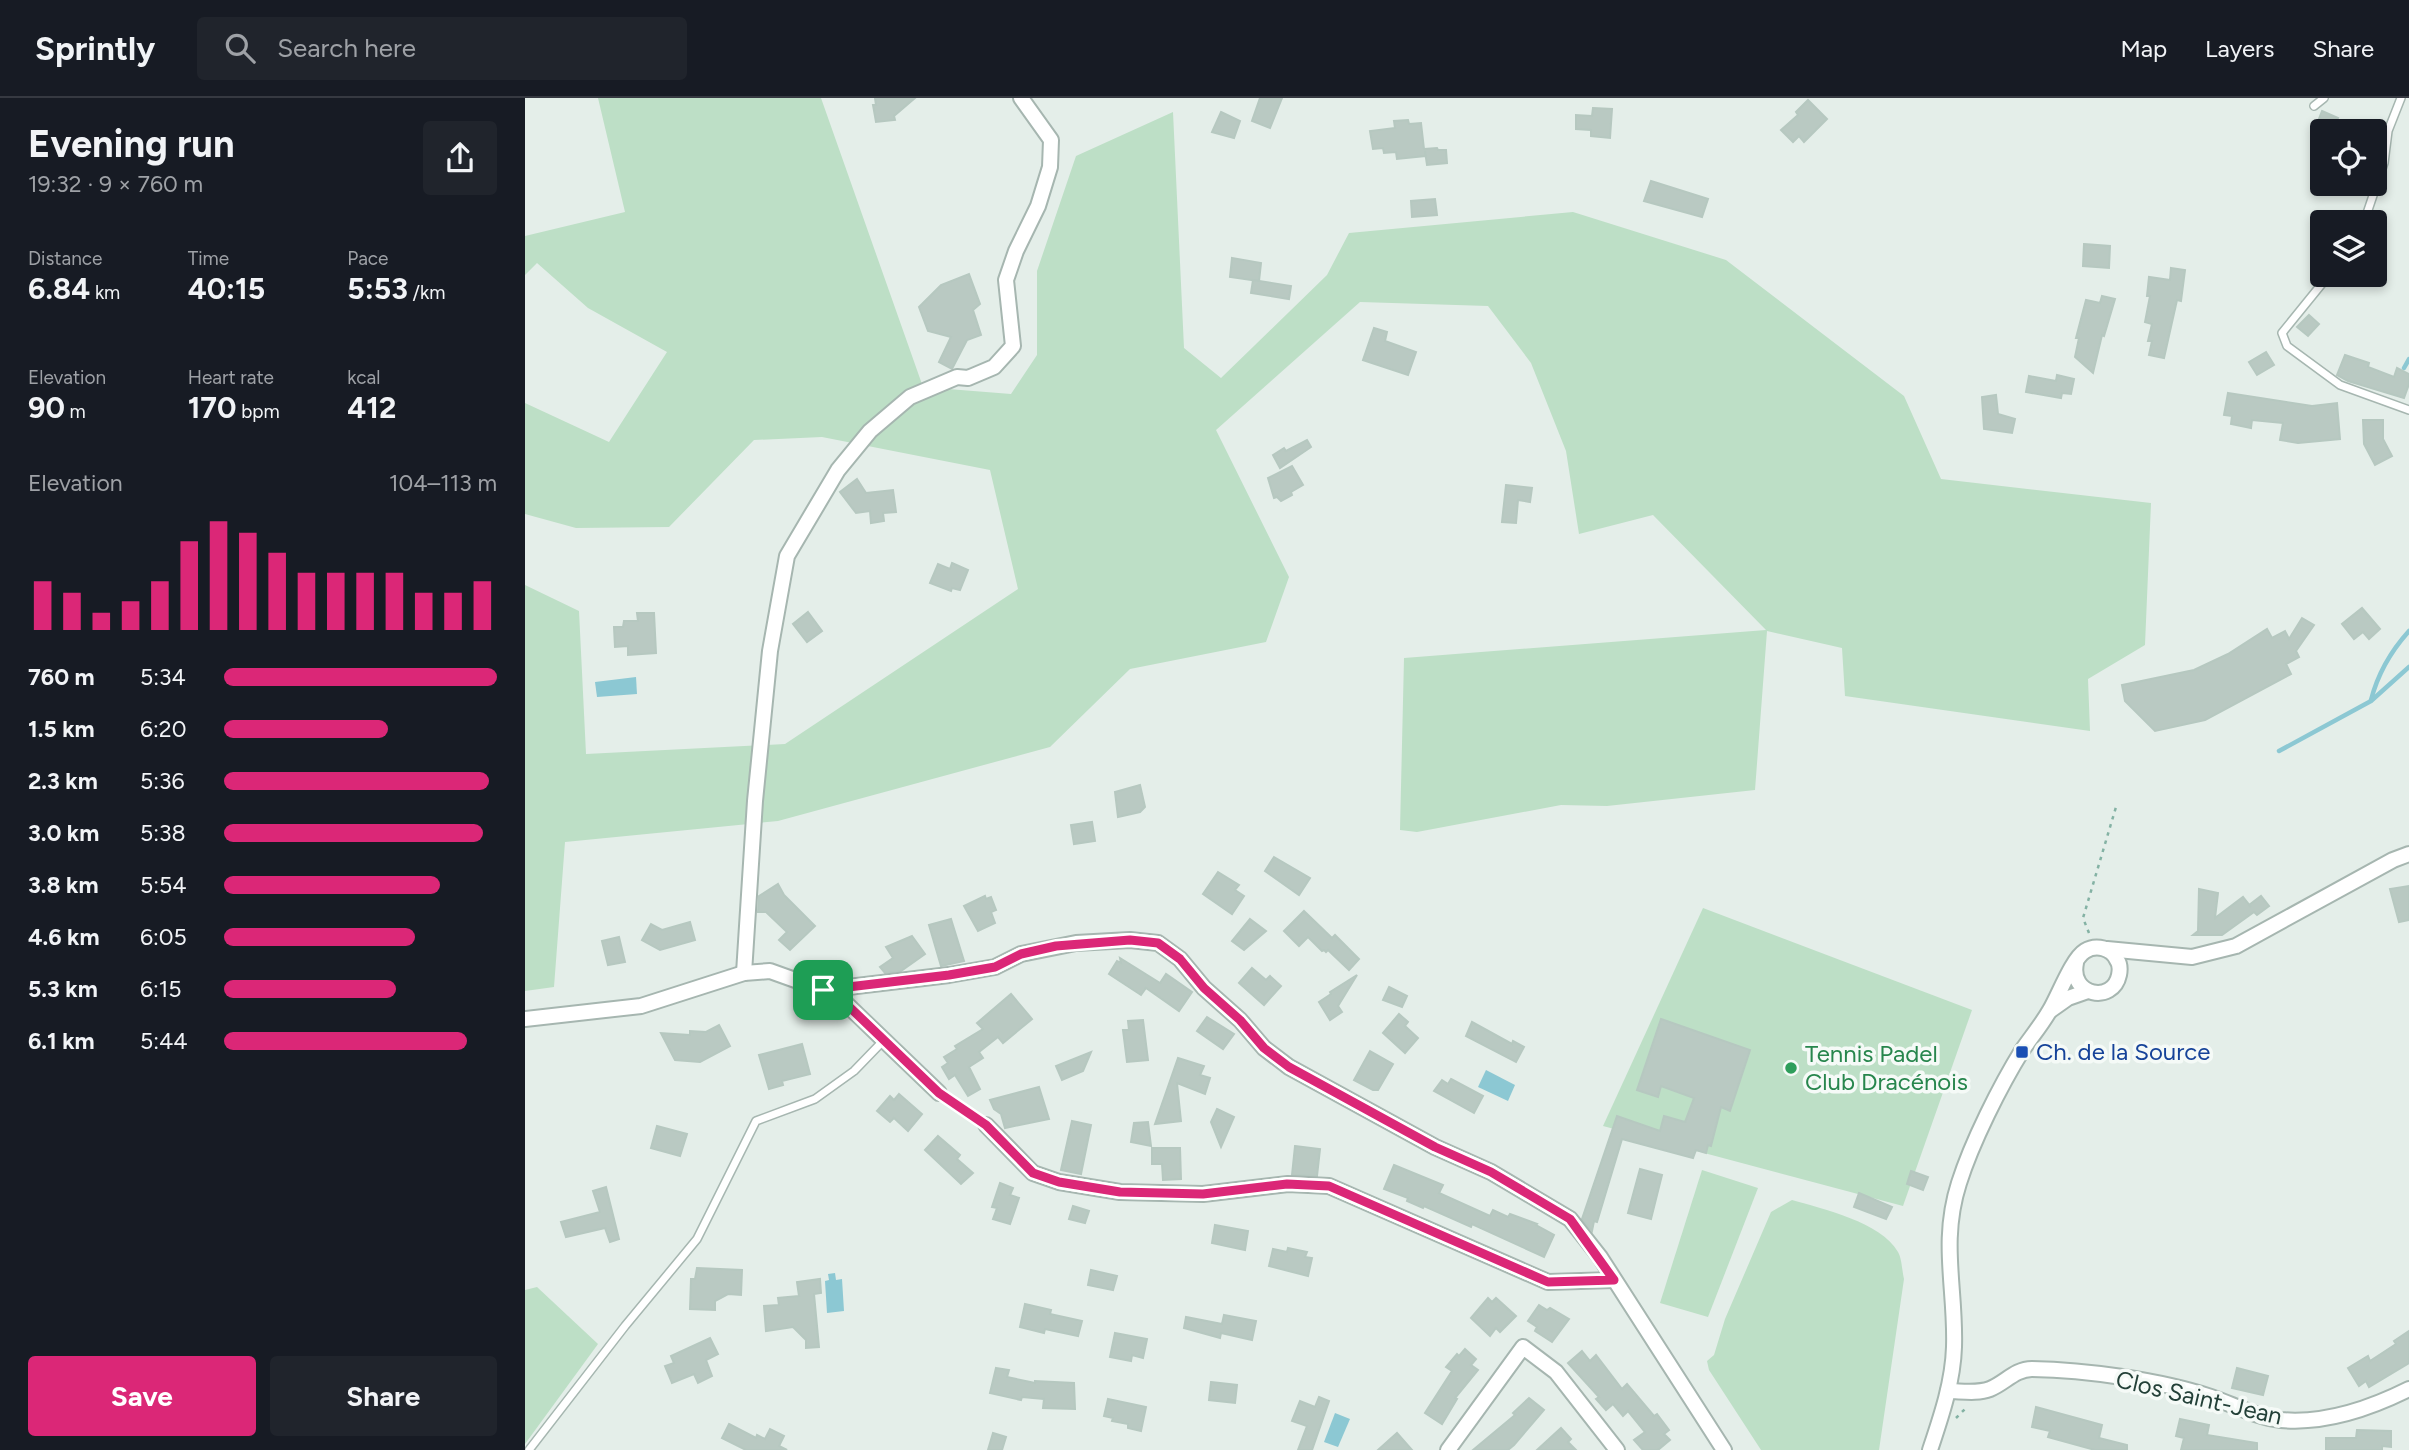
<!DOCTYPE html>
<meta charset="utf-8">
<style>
:root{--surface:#171b24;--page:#20242c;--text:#f1f3f6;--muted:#9ea1a6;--line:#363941;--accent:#db2777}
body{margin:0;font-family:Figtree,sans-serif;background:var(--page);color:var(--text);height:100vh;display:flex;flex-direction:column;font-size:26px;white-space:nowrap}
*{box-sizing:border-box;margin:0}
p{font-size:23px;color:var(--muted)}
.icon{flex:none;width:38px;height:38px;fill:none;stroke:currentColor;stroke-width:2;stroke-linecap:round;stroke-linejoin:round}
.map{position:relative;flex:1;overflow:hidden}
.sheet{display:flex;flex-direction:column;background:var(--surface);width:525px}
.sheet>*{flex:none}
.controls{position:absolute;left:1785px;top:21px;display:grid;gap:14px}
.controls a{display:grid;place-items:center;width:77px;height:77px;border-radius:7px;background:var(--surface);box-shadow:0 4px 10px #0003;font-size:35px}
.pin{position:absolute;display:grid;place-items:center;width:60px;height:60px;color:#fff;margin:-30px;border-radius:14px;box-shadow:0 4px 10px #0006}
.round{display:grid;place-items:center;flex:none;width:74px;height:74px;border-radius:7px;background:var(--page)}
.headline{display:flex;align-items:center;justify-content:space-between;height:119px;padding:0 28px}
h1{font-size:38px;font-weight:700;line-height:52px}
.figures{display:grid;grid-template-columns:repeat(3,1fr);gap:10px;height:119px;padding:7px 28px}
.figures div{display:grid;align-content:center}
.figures b{font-size:30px;font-weight:700}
.figures small{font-size:19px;font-weight:400}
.figures p{font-size:19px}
.chart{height:196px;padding:14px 28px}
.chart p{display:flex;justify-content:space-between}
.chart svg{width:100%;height:126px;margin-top:7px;stroke:var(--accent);stroke-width:6}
.primary-button{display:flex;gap:14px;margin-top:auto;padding:14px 28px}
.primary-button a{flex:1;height:80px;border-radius:7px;background:var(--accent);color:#fff;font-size:28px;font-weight:700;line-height:80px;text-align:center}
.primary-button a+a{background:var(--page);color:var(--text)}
ul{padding:0 28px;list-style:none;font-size:23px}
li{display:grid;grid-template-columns:112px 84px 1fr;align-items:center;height:52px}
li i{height:18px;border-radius:9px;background:var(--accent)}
header{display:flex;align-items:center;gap:42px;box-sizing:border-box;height:98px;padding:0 35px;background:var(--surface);border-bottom:2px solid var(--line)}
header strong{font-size:33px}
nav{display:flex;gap:38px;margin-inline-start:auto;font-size:24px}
.search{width:490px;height:63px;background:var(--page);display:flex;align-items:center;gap:18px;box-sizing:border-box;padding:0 24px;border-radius:7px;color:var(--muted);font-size:26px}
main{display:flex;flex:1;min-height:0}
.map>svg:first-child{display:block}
.green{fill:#bddfc6}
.water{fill:#8cc8d3}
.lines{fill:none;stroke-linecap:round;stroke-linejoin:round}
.stream{stroke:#8cc8d3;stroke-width:4.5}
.building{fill:#b9c9c2;stroke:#b6c8c0;stroke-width:2}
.lane-casing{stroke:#a6b6b0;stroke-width:10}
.street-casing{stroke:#a6b6b0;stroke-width:18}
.path{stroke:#84b2a4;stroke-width:2.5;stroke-dasharray:3.5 5;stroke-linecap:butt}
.lane{stroke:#fff;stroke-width:7}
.street{stroke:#fff;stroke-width:14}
.route-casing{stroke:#fff;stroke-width:14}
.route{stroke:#db2777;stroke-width:9}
.transit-dot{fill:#1a4fb4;stroke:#f5faf7;stroke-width:2.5}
.leisure-dot{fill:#2e9e5b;stroke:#f5faf7;stroke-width:2.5}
.labels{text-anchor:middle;stroke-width:7;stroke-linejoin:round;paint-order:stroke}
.transit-label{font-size:24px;fill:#164399;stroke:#f5faf7;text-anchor:start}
.leisure-label{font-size:24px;fill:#27864d;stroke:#f5faf7;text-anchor:start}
.street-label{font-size:24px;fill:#234038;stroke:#f5faf7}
</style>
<header>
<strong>Sprintly</strong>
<div class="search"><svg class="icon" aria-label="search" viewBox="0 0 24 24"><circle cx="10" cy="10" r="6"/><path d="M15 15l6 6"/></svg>Search here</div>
<nav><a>Map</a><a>Layers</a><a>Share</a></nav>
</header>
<main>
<section class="sheet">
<div class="headline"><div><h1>Evening run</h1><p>19:32 · 9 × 760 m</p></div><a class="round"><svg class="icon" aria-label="share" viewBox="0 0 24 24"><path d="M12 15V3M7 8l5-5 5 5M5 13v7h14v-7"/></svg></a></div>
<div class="figures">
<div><p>Distance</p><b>6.84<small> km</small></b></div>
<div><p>Time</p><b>40:15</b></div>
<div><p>Pace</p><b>5:53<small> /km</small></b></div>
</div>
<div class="figures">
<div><p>Elevation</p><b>90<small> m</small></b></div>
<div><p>Heart rate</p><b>170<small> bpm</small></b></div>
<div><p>kcal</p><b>412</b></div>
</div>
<div class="chart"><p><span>Elevation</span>104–113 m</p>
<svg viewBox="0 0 160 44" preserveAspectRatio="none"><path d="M5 44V27M15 44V31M25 44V38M35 44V34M45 44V27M55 44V13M65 44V6M75 44V10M85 44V17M95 44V24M105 44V24M115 44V24M125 44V24M135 44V31M145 44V31M155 44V27"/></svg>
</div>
<ul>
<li><b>760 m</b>5:34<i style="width:100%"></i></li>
<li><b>1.5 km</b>6:20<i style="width:60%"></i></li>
<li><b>2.3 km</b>5:36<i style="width:97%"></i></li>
<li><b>3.0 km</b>5:38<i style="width:95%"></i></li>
<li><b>3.8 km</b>5:54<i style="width:79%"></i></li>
<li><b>4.6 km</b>6:05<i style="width:70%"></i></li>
<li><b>5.3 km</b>6:15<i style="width:63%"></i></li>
<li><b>6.1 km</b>5:44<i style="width:89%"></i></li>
</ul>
<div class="primary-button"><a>Save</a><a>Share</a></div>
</section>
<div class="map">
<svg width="1884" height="1352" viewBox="0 0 1884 1352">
<rect width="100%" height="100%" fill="#e4eee9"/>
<g class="green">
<path d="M73,0H296L398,289L486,296L512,257V173L551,58L648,14L659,250L696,280L802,177L824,135L1048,114L1201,162L1379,298L1416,381L1626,405L1620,547L1563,581L1565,633L1320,598L1317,550L1242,533L1230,692L1082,708L1036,707L892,734L875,732L879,560L1241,532L1128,417L1054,436L1041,353L1006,265L963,208L835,204L691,332L764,479L741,544L605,571L525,649L253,723L40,744L29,889L0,893V487L54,513L61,656L260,646L493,491L465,372L297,339L229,342L144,429L51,430L0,416V305L84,344L142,254L63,210L12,165L0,177V138L100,114Z"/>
<path d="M1178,810L1447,912L1378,1108L1078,1028Z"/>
<path d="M1177,1072L1233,1090L1183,1219L1135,1205Z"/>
<path d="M1267,1102C1298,1111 1356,1124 1373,1154C1377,1161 1377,1173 1379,1181L1354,1352H1236L1184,1272L1182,1263L1189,1257L1200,1221L1246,1114Z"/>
<path d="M12,1189L73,1246L0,1346V1192Z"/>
</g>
<g class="water">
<path d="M111,579L112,596L72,599L70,584Z"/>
<path d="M961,972L990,987L983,1003L953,989Z"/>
<path d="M310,1175L311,1182L317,1181L319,1213L302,1215L300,1183L304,1182L303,1176Z"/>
<path d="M810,1315L825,1321L813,1349L799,1344Z"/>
</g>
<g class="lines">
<g class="stream">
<path d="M1879,270L1884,261"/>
<path d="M1846,602C1853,575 1865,554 1884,533"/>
<path d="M1754,653L1846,603L1884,569"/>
</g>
</g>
<g class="building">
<path d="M350,0H390L369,18L370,22L351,24L348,7H351Z"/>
<path d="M735,0H757L745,30L727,23Z"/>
<path d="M1283,2L1302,21L1279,44L1274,38L1268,44L1256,32L1273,17L1271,14Z"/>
<path d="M1068,10L1087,11L1085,40L1066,38V32L1051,31V17L1067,18Z"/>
<path d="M1797,13L1813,20L1806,33L1792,26Z"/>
<path d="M696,14L715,23L709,40L687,34Z"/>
<path d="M883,22L884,26L896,25L899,51L912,50L913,52H921L922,65L902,67L900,53V58L872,61L871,54L859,55L858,50L848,51L845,33L870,30L869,23Z"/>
<path d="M1126,83L1183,101L1177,119L1119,103Z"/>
<path d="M910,101L912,117L887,119L886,103Z"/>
<path d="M1559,146L1585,148L1584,170L1558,168Z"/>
<path d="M707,160L736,165L734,183L705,179Z"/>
<path d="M1646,170L1660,172L1656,203L1652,202L1639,260L1624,257L1627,243H1623L1627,226L1620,224L1625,198H1622L1624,179L1645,182Z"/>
<path d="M444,176L455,206L448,212L456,237L442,242L427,271L414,264L426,239L403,233L394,209L416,187Z"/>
<path d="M728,182L766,188L764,201L726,195Z"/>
<path d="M1577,198L1590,201L1579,238L1577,237L1568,275L1550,259L1554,240H1551L1561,202L1575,205Z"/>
<path d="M1784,217L1794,226L1783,238L1772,229Z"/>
<path d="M849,230L862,234L860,243L891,254L883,277L838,262Z"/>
<path d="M1741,254L1749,267L1732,277L1724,264Z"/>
<path d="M1820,257L1844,265L1843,269L1869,279L1872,270L1884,276V286L1879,300L1823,283L1812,277Z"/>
<path d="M1532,277L1549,281L1546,296L1537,295L1536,300L1501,294L1504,278L1531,283Z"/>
<path d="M1703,295L1787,308L1812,305L1815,341L1773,345L1755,342L1758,325L1727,322L1726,330L1706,326L1707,318L1699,317Z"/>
<path d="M1471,297L1473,316L1490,321L1487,335L1459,331L1457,299Z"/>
<path d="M1838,322H1858V341L1867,358L1850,367L1839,346Z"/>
<path d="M782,342L786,349L755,370L748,357L759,350L761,353Z"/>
<path d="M767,368L778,387L766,394L767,397L756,403L752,399L749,400L743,380Z"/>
<path d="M332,381L341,395L368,392L371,414L358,415L359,423L346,425L345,413L331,415L315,394Z"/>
<path d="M981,387L1007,390L1005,404L993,402L991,425L977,424Z"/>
<path d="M427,465L443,472L435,492L427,490L426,493L405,485L413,466L425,471Z"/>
<path d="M1837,510L1855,531L1844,541L1838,534L1829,541L1817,526Z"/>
<path d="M283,514L297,533L282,544L268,526Z"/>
<path d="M112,515H129L131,555L103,557V548L90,549L89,529H98L99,523H113Z"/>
<path d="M1777,520L1789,527L1771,553L1774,559L1761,566L1766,576L1680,622L1630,633L1600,603L1597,587L1669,572L1703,556L1742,531L1747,540L1760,533L1764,541Z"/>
<path d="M615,687L620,709L615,714L593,719L590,694Z"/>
<path d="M567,724L570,743L549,746L546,727Z"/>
<path d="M749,759L785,780L774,797L740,773Z"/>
<path d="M693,774L714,787L710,792L719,798L707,816L678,796Z"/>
<path d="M253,786L259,797L290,828L265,852L254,842L262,834L241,814H233L234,798Z"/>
<path d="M1884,788V822L1874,824L1865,791Z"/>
<path d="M1674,791L1693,795L1690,820L1718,799L1726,809L1724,807L1736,798L1744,808L1732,817L1729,814L1697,837H1668L1673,833Z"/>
<path d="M460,798L461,801L466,799L471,812L466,814L470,825L453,833L439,808Z"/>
<path d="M779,813L807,840L810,837L834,861L824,872L803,852L801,854L799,852L797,853L783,839L774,848L759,833Z"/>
<path d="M426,821L439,863L416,868L404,827Z"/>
<path d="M725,821L741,833L719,852L707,843Z"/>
<path d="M165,824L170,842L135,852L117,842L126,826L137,832Z"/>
<path d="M387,838L400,856L376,873L360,875L355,869L368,860L361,849Z"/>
<path d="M94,839L100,864L83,867L77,843Z"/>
<path d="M595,860L635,885L641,876L667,894L654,913L621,890L616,897L584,876L592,863L596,865Z"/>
<path d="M727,870L741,882L745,878L756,888L739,907L714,885Z"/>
<path d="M832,877L813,908L817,914L805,922L794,904L806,896L805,894Z"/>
<path d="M864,889L882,898L877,909L858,902Z"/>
<path d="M486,896L507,921L478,945L473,939L454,954L458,960L444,969L455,991L443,998L430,977L424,981L417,969L423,965L419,959L432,951L430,948L458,931L452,925Z"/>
<path d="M874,916L883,924L880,928L893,940L880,955L858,935Z"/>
<path d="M682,919L709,936L698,951L672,933Z"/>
<path d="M1136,921L1225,952L1205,1013L1196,1009L1186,1048L1183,1047L1181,1055L1171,1052L1168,1060L1097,1041L1072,1124L1069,1123L1067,1133L1057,1121L1092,1018L1135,1033L1139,1018L1160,1024L1169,1000L1136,988L1133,999L1112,992Z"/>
<path d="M618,922L623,962L602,964L598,932H604L603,923Z"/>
<path d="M947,924L987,946L988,943L999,949L991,964L941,938Z"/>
<path d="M194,927L205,948L175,964L150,962L136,935L165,937V933L181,934Z"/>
<path d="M277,946L285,976L257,983L258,987L244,991L234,957Z"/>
<path d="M845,953L868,966L853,992H848L829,982Z"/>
<path d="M566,954L558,973L537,982L531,968Z"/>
<path d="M653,960L679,968L675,977L685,980L680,996L652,985L656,1023L630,1026Z"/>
<path d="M926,981L958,998L949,1015L909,993L917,982L923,986Z"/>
<path d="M514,989L524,1021L480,1030L476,1016L469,1011L465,1002Z"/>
<path d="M374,996L397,1016L383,1033L369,1020L365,1024L352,1013L365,998L369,1002Z"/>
<path d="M692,1011L709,1019L696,1049L686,1024Z"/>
<path d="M547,1023L566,1027L556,1076L536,1072Z"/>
<path d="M623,1024L626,1048L606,1044L609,1025Z"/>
<path d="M132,1028L162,1036L155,1058L126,1050Z"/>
<path d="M413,1038L435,1057L432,1061L448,1075L436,1086L400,1052Z"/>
<path d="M770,1048L795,1051L792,1078L767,1077Z"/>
<path d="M627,1050H655L656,1081L638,1082L637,1066H627Z"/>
<path d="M869,1067L918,1087L914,1095L965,1118L968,1112L983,1119L985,1116L1012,1126L1011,1127L1029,1137L1019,1159L947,1126L946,1129L899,1108L898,1110L882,1103L883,1100L859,1091Z"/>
<path d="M1115,1071L1137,1077L1126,1121L1103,1115Z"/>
<path d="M1386,1073L1403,1079L1398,1092L1382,1086Z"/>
<path d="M475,1085L488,1090L485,1097L494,1100L485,1126L468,1121L472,1110L467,1109Z"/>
<path d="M81,1089L94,1141L85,1144L80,1130L41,1139L36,1124L75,1114L68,1093Z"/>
<path d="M1334,1095L1367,1109L1361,1121L1329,1109Z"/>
<path d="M548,1108L564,1113L560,1125L544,1121Z"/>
<path d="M690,1127L723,1133L720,1152L687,1145Z"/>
<path d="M763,1150L782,1154L780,1159L787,1160L783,1178L744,1168L748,1151L762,1154Z"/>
<path d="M172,1170L217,1172L216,1197L203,1196L190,1203V1212L165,1211L166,1181H170Z"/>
<path d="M566,1172L592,1178L588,1192L563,1187Z"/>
<path d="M295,1181L296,1195L289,1196L294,1249L281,1250V1242L268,1229L241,1233L239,1208L254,1207L253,1200L274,1198L272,1184Z"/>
<path d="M963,1200L967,1204L971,1200L991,1218L975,1234L971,1230L965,1238L946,1220Z"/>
<path d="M500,1206L526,1212L525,1216L557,1223L553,1238L520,1231L519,1235L495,1229Z"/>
<path d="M1014,1207L1022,1212L1025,1210L1044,1221L1027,1244L1010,1233L1012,1229L1003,1223Z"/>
<path d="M699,1217L731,1223L727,1242L696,1235L695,1240L659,1230L661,1219L697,1226Z"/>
<path d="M1884,1233V1265L1844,1289L1841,1283L1834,1288L1823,1270L1843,1258L1845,1263L1871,1246L1869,1243Z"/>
<path d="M590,1235L622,1241L618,1260L607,1257L606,1263L585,1259Z"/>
<path d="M185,1240L193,1256L181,1262L187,1278L173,1285L169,1276L147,1285L140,1268L149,1265L146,1258Z"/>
<path d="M940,1251L951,1261L946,1267L953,1272L930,1300L932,1301L917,1326L900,1315L927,1273L921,1269L932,1256L934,1258Z"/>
<path d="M1057,1253L1065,1263L1071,1257L1097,1291L1102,1286L1129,1318L1132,1316L1144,1332L1139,1336L1145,1342L1133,1352H1118L1109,1342L1120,1334L1103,1313L1098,1318L1088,1306L1081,1312L1071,1301L1074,1299L1043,1265Z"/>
<path d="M471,1270L484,1272L482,1279L510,1285V1283L549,1285L550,1311L518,1310L519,1301L497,1299L496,1302L465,1295Z"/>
<path d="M1712,1270L1743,1278L1738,1297L1707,1290Z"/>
<path d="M686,1284L712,1287L710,1305L684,1302Z"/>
<path d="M794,1299L804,1303L787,1352H773L782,1328L767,1323L775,1303L790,1309Z"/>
<path d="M1004,1300L1019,1312L989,1347L983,1352H948L990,1317L988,1315Z"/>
<path d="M583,1301L621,1309L616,1333L603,1330V1326L587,1323L588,1320L579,1318Z"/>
<path d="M1511,1309L1577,1327L1574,1340L1602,1347V1352H1570L1523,1339L1525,1333L1507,1329Z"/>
<path d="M1655,1321L1684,1327L1682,1337L1732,1345V1352H1656L1659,1340L1651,1338Z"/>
<path d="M204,1326L231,1340L232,1337L240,1341L245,1331L259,1338L254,1348L262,1352H221L197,1340Z"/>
<path d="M1036,1330L1046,1341L1043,1344L1051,1352H1012Z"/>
<path d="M1832,1332L1866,1333V1349L1857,1348V1352H1801V1340H1831Z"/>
<path d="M468,1335L481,1339L477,1352H463Z"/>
<path d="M872,1335L887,1352H853Z"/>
</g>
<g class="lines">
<defs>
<g id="lane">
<path d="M1789,8L1799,0"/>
<path d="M1839,124L1859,65L1863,33L1876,0"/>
<path d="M1804,177L1757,235L1762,248L1815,287L1884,312"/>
<path d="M4,1352L100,1228L172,1141L231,1023L290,1001L329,973L359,942"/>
</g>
<g id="street">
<path d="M1582,851L1667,859L1711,848L1868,762L1884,756"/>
<path d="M219,875L230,703L245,553L262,458L313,372L345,333L385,299L432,279L443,280L469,269L488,248L481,182L491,153L513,108L525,69L526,42L496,0"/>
<path d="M299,893L313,898L414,995"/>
<path d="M1526,912L1543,900L1563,893"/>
<path d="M0,921L116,908L219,875L245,873L298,892L424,877L470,869L496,856L551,845L605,842L633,845L655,861L679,890L715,922L739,950L764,969L910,1049L966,1074L1045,1121L1075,1159L1199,1352"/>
<path d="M461,1027L508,1075L534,1084L595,1094L678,1096L763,1086L804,1088L1023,1184L1089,1182"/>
<path d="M1423,1293C1436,1293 1452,1296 1465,1291C1480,1285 1490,1271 1507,1271C1561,1272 1634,1282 1686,1299C1709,1307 1731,1319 1756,1322C1800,1326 1846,1310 1884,1291"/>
<path d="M923,1352L998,1249L1031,1274L1092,1352"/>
<path d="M1405,1352C1416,1319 1428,1284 1429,1249C1431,1191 1415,1144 1434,1085C1447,1044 1475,988 1498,951C1507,938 1517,926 1525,912C1534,897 1547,861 1560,853C1571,846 1587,850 1592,862C1595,866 1595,872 1594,877C1588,906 1544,898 1551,865"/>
</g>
</defs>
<use href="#lane" class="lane-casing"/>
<use href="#street" class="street-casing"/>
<g class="path">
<path d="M1564,835L1558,820L1591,709"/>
<path d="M426,1003L449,1019"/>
<path d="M1431,1320L1441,1310"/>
</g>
<use href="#lane" class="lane"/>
<use href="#street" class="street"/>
</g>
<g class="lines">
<defs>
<path id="route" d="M605,842L633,845L655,861L679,890L715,922L739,950L764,969L910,1049L966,1074L1045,1121L1089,1182L1023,1184L804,1088L762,1086L678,1096L595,1094L534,1084L508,1075L461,1027L414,995L313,898L298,892L424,877L470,869L496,856L531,848Z"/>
</defs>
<use href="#route" class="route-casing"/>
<use href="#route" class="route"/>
</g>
<rect class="transit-dot" x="1490" y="947" width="14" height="14" rx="3.5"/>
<circle class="leisure-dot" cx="1266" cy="970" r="7"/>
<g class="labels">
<g class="transit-label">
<text x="1511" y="962">Ch. de la Source</text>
</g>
<g class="leisure-label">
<text x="1280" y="964">Tennis Padel<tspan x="1280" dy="28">Club Dracénois</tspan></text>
</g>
<g class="street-label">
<text transform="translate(1674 1300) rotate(13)" y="8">Clos Saint-Jean</text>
</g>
</g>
</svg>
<div class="controls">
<a><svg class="icon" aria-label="locate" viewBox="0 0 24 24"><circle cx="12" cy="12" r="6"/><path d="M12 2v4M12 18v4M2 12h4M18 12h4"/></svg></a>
<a><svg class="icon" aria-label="layers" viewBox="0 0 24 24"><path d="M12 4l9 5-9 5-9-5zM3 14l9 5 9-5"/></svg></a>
</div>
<div class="pin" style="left:298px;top:892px;background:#1e9e55"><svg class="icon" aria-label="arrive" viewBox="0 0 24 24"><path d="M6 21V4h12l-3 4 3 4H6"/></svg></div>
</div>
</main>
